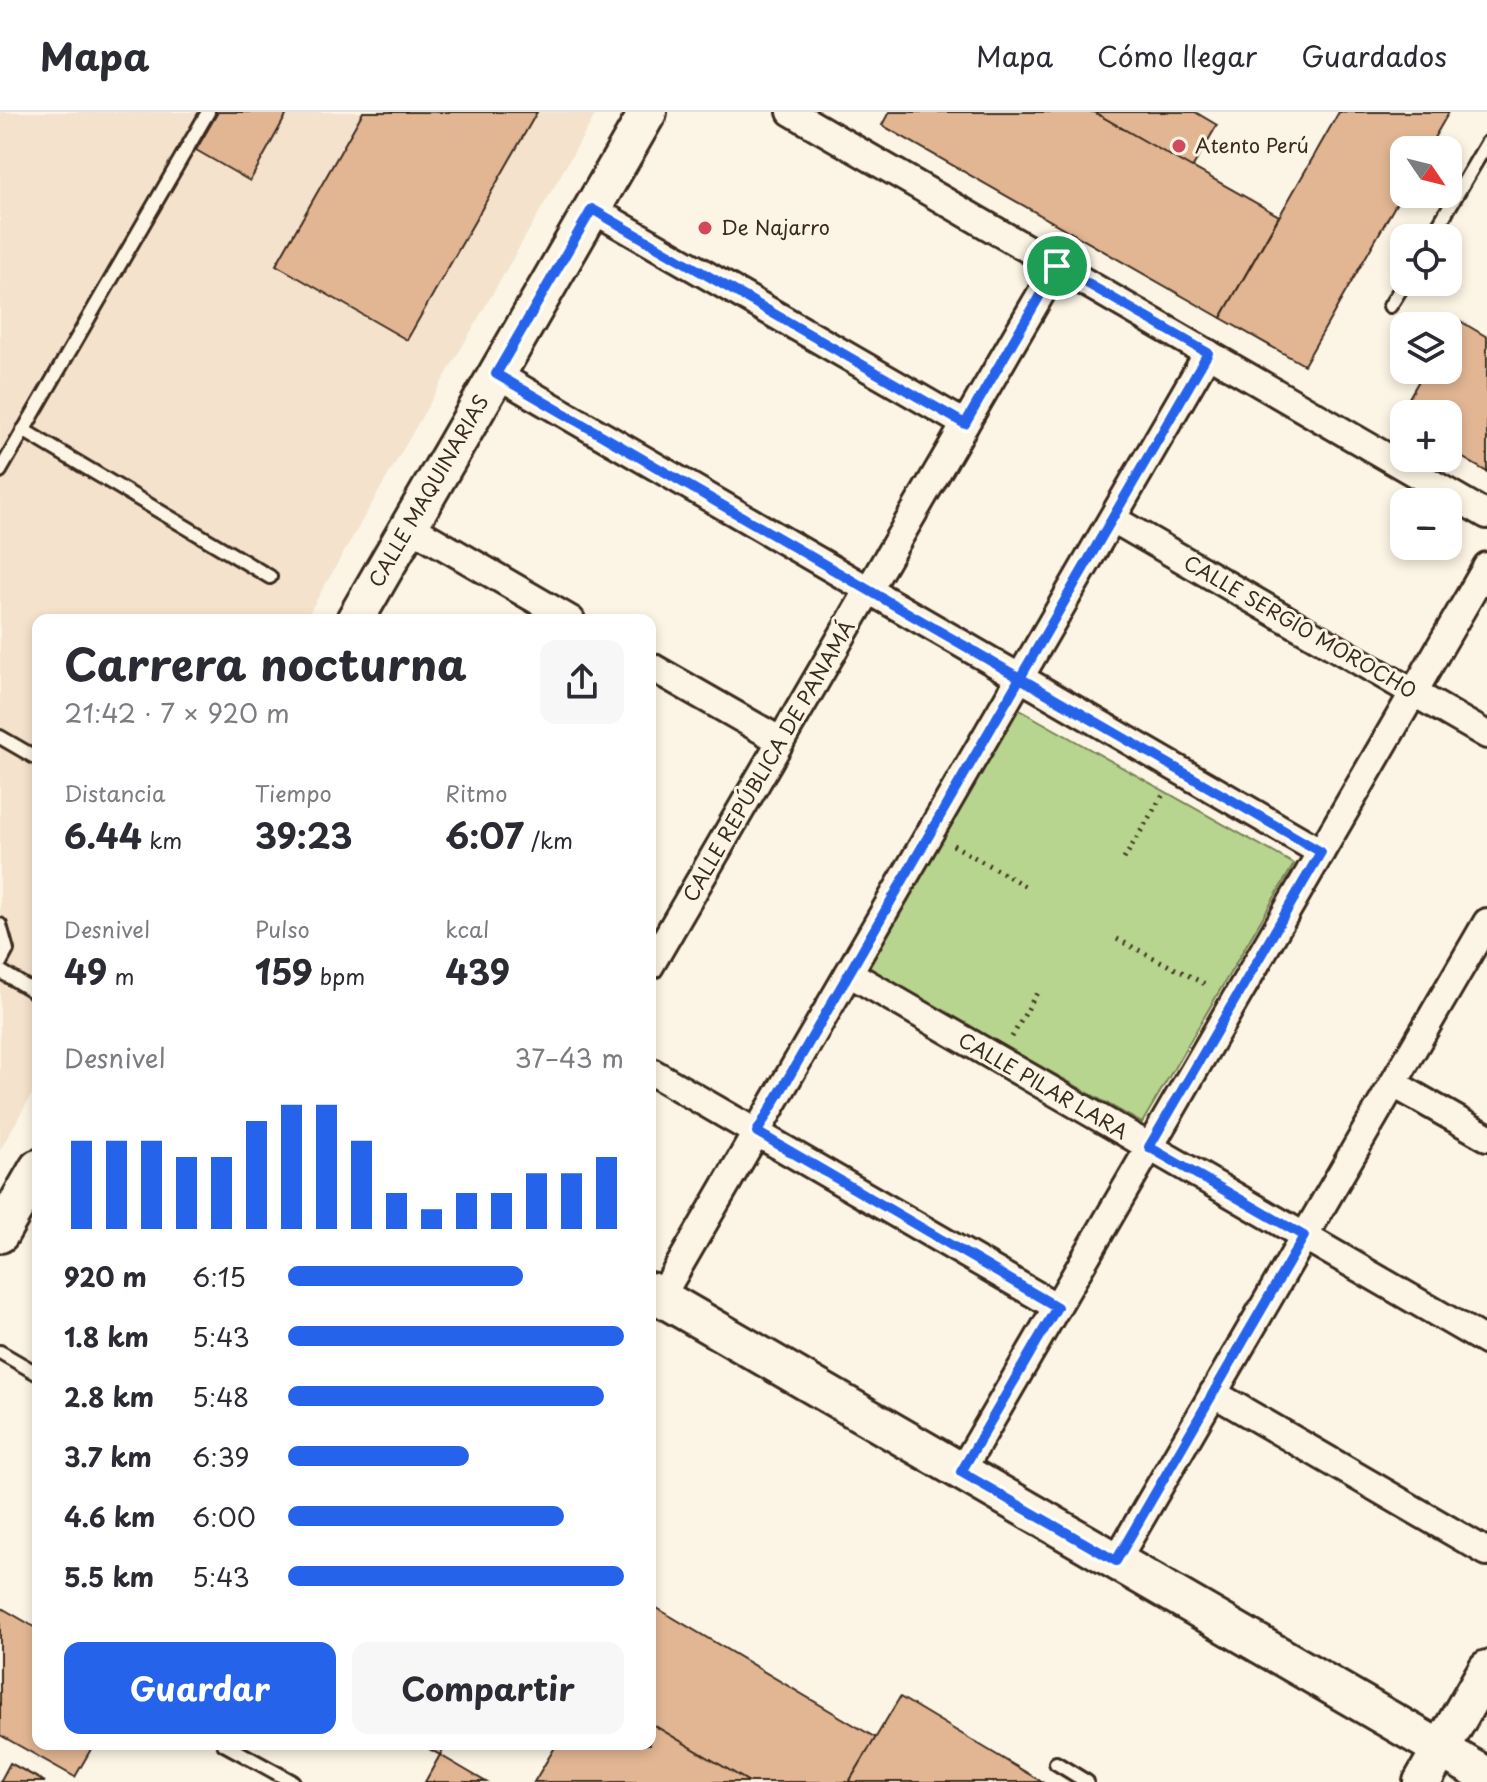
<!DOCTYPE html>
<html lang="es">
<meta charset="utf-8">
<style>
:root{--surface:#fff;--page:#f7f7f7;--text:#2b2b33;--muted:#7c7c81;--line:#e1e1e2;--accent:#2563eb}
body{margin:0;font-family:"Playpen Sans",sans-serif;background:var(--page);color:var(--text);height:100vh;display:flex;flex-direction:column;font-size:30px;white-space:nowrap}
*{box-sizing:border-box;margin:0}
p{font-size:26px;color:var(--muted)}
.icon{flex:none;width:44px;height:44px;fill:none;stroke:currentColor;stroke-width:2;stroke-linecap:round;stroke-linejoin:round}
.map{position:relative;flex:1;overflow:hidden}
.sheet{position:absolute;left:32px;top:502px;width:624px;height:1136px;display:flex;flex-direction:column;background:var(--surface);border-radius:16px;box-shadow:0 4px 12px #0003}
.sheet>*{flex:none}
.needle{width:52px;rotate:125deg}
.controls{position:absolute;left:1390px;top:24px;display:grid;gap:16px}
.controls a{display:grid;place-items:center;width:72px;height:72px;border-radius:16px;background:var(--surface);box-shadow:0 4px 12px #0003;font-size:40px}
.pin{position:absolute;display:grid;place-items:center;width:68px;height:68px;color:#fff;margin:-34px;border:4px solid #fff;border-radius:50%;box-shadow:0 2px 8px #0007}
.round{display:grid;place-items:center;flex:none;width:84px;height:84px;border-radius:16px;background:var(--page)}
.headline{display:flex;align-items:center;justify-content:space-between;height:136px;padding:0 32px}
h1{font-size:44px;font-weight:700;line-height:60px}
.stats{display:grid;grid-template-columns:repeat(3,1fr);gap:12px;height:136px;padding:8px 32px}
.stats div{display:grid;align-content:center}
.stats b{font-size:34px;font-weight:700}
.stats small{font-size:22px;font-weight:400}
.stats p{font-size:22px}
.chart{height:224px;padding:16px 32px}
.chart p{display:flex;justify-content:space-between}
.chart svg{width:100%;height:144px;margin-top:8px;stroke:var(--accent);stroke-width:6}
.action{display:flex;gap:16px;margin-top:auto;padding:16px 32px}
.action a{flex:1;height:92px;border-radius:16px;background:var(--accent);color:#fff;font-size:32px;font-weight:700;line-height:92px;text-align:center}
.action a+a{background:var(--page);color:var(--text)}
ul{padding:0 32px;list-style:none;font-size:26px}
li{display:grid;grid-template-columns:128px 96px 1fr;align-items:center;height:60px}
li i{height:20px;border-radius:10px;background:var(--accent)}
header{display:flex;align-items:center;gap:48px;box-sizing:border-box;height:112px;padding:0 40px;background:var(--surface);border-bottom:2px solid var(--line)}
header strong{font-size:38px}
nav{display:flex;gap:44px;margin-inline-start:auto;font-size:28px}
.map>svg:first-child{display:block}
.built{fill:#f4e2cc}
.green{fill:#b7d58e;stroke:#798056;stroke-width:2}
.building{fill:#e2b693;stroke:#3b2a1e;stroke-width:2}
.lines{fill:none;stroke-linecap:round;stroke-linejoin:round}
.lane-casing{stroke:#3b2a1e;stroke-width:18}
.street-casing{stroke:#3b2a1e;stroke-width:32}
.secondary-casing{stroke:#3b2a1e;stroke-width:42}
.path{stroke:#3b2a1e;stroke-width:5;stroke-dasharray:2 6;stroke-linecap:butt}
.lane{stroke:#fcf5e5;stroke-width:12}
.street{stroke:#fcf5e5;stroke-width:26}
.secondary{stroke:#fcf5e5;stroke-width:36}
.route-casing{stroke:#fff;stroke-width:16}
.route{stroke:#2563eb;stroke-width:10}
.poi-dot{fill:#d1495b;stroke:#fcf5e5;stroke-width:3}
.labels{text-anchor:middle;stroke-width:6;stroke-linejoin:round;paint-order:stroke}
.poi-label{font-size:20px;fill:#3b2a1e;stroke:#fcf5e5;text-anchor:start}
.street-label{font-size:20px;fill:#3b2a1e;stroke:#fcf5e5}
</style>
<header>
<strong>Mapa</strong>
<nav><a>Mapa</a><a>Cómo llegar</a><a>Guardados</a></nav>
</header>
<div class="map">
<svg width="1487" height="1670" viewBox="0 0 1487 1670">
<rect width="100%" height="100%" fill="#fcf5e5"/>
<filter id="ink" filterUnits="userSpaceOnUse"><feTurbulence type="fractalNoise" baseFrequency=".0125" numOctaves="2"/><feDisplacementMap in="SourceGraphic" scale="16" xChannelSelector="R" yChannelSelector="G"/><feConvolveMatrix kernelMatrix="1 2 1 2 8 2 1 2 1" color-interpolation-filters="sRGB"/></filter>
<g filter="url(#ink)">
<path class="built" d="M0,0H597L305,508H38V972L0,1038Z"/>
<path class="green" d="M1013,594L1294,752L1142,1011L859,852Z"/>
<g class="building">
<path d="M218,0H288L250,69L196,38Z"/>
<path d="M363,0H537L407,228L276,153Z"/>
<path d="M889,0H1094L1279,104L1221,206L882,13Z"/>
<path d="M1094,0H1195L1217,13L1192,56Z"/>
<path d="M1339,0H1449L1427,38H1404V78L1304,253L1221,206Z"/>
<path d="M1455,206L1487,225V360L1448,337V302H1404V311L1397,307L1425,258H1448V219Z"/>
<path d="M650,1492L876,1626L849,1670H749L650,1611Z"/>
<path d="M0,1495L38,1517V1632H94L75,1665L0,1623Z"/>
<path d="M900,1585L997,1643L1042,1670H849Z"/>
<path d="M650,1611L749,1670H534L557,1632H650Z"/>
<path d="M420,1632H446L440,1643Z"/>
<path d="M440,1643L486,1670H425Z"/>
<path d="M10,1651L45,1670H0Z"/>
</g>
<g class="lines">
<defs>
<g id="lane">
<path d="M1431,126L1487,31"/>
<path d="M1390,194L1405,170"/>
<path d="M23,318L270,465"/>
<path d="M0,359L208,0"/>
<path d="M0,625L38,647"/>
<path d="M0,813L7,838L0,851"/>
<path d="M0,859L38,882"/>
<path d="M0,1240L38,1262"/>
<path d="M224,1632L293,1670"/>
<path d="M1056,1651L1087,1670"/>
</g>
<g id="street">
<path d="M791,0L1487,403"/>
<path d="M592,97L965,312"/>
<path d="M496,262L1321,740"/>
<path d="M1113,407L1487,623"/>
<path d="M409,414L571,508"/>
<path d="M650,554L781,629"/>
<path d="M650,854L1057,154"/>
<path d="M849,861L1487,1230"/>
<path d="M650,959L1057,1195"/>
<path d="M1394,972L1487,1025"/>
<path d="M661,1185L1208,241"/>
<path d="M1213,1281L1487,1440"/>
<path d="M961,1360L1487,454"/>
<path d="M1116,1449L1487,810"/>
</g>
<g id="secondary">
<path d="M355,508L648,0"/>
<path d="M0,1122L38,1056"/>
<path d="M650,1179L1487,1664"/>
<path d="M1422,1670L1487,1557"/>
</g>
</defs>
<use href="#lane" class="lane-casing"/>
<use href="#street" class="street-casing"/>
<use href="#secondary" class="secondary-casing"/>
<g class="path">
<path d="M953,733L1025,774"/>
<path d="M1124,747L1165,679"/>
<path d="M1117,827L1209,874"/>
<path d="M1012,925L1039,877"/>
</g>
<use href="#lane" class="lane"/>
<use href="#street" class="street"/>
<use href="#secondary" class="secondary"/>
</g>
</g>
<g class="lines" filter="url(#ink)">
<defs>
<path id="route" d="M1057,154L965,312L592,97L496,262L1020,566L757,1020L1057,1195L961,1360L1116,1449L1304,1124L1149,1035L1321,740L1020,566L1208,241L1057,154"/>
</defs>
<use href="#route" class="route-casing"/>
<use href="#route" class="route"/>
</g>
<g class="poi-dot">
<circle cx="1179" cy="34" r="8"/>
<circle cx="705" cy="116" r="8"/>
</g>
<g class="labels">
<g class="poi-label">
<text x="1195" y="41">Atento Perú</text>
<text x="721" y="123">De Najarro</text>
</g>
<g class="street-label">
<text transform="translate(429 379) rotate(-60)" y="7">CALLE MAQUINARIAS</text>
<text transform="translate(1300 515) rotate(30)" y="7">CALLE SERGIO MOROCHO</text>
<text transform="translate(769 649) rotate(-60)" y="7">CALLE REPÚBLICA DE PANAMÁ</text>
<text transform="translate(1043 974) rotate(30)" y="7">CALLE PILAR LARA</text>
</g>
</g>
</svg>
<div class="controls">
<a><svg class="needle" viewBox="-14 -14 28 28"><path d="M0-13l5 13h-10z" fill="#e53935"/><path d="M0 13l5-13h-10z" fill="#7c7c81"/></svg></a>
<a><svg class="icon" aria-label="locate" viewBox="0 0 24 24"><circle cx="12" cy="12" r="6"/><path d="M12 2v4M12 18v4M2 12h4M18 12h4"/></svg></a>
<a><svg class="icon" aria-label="layers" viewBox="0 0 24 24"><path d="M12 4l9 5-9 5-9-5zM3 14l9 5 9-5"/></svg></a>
<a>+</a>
<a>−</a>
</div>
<div class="pin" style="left:1057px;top:154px;background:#1e9e55"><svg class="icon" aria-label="arrive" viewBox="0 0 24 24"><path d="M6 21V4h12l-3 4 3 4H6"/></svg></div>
<section class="sheet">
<div class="headline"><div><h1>Carrera nocturna</h1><p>21:42 · 7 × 920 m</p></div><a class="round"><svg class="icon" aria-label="share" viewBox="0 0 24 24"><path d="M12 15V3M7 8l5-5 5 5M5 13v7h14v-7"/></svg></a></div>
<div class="stats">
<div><p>Distancia</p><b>6.44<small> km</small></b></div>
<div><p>Tiempo</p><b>39:23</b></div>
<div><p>Ritmo</p><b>6:07<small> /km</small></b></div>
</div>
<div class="stats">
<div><p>Desnivel</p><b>49<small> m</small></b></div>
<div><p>Pulso</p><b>159<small> bpm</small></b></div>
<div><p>kcal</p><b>439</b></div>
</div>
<div class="chart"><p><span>Desnivel</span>37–43 m</p>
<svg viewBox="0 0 160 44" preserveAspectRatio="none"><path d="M5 44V17M15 44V17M25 44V17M35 44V22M45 44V22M55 44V11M65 44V6M75 44V6M85 44V17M95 44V33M105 44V38M115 44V33M125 44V33M135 44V27M145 44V27M155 44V22"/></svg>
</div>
<ul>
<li><b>920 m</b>6:15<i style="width:70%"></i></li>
<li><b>1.8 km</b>5:43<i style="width:100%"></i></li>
<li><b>2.8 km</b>5:48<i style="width:94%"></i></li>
<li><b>3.7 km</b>6:39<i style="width:54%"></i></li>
<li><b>4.6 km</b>6:00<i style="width:82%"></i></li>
<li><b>5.5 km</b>5:43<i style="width:100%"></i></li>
</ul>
<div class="action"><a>Guardar</a><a>Compartir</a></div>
</section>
</div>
